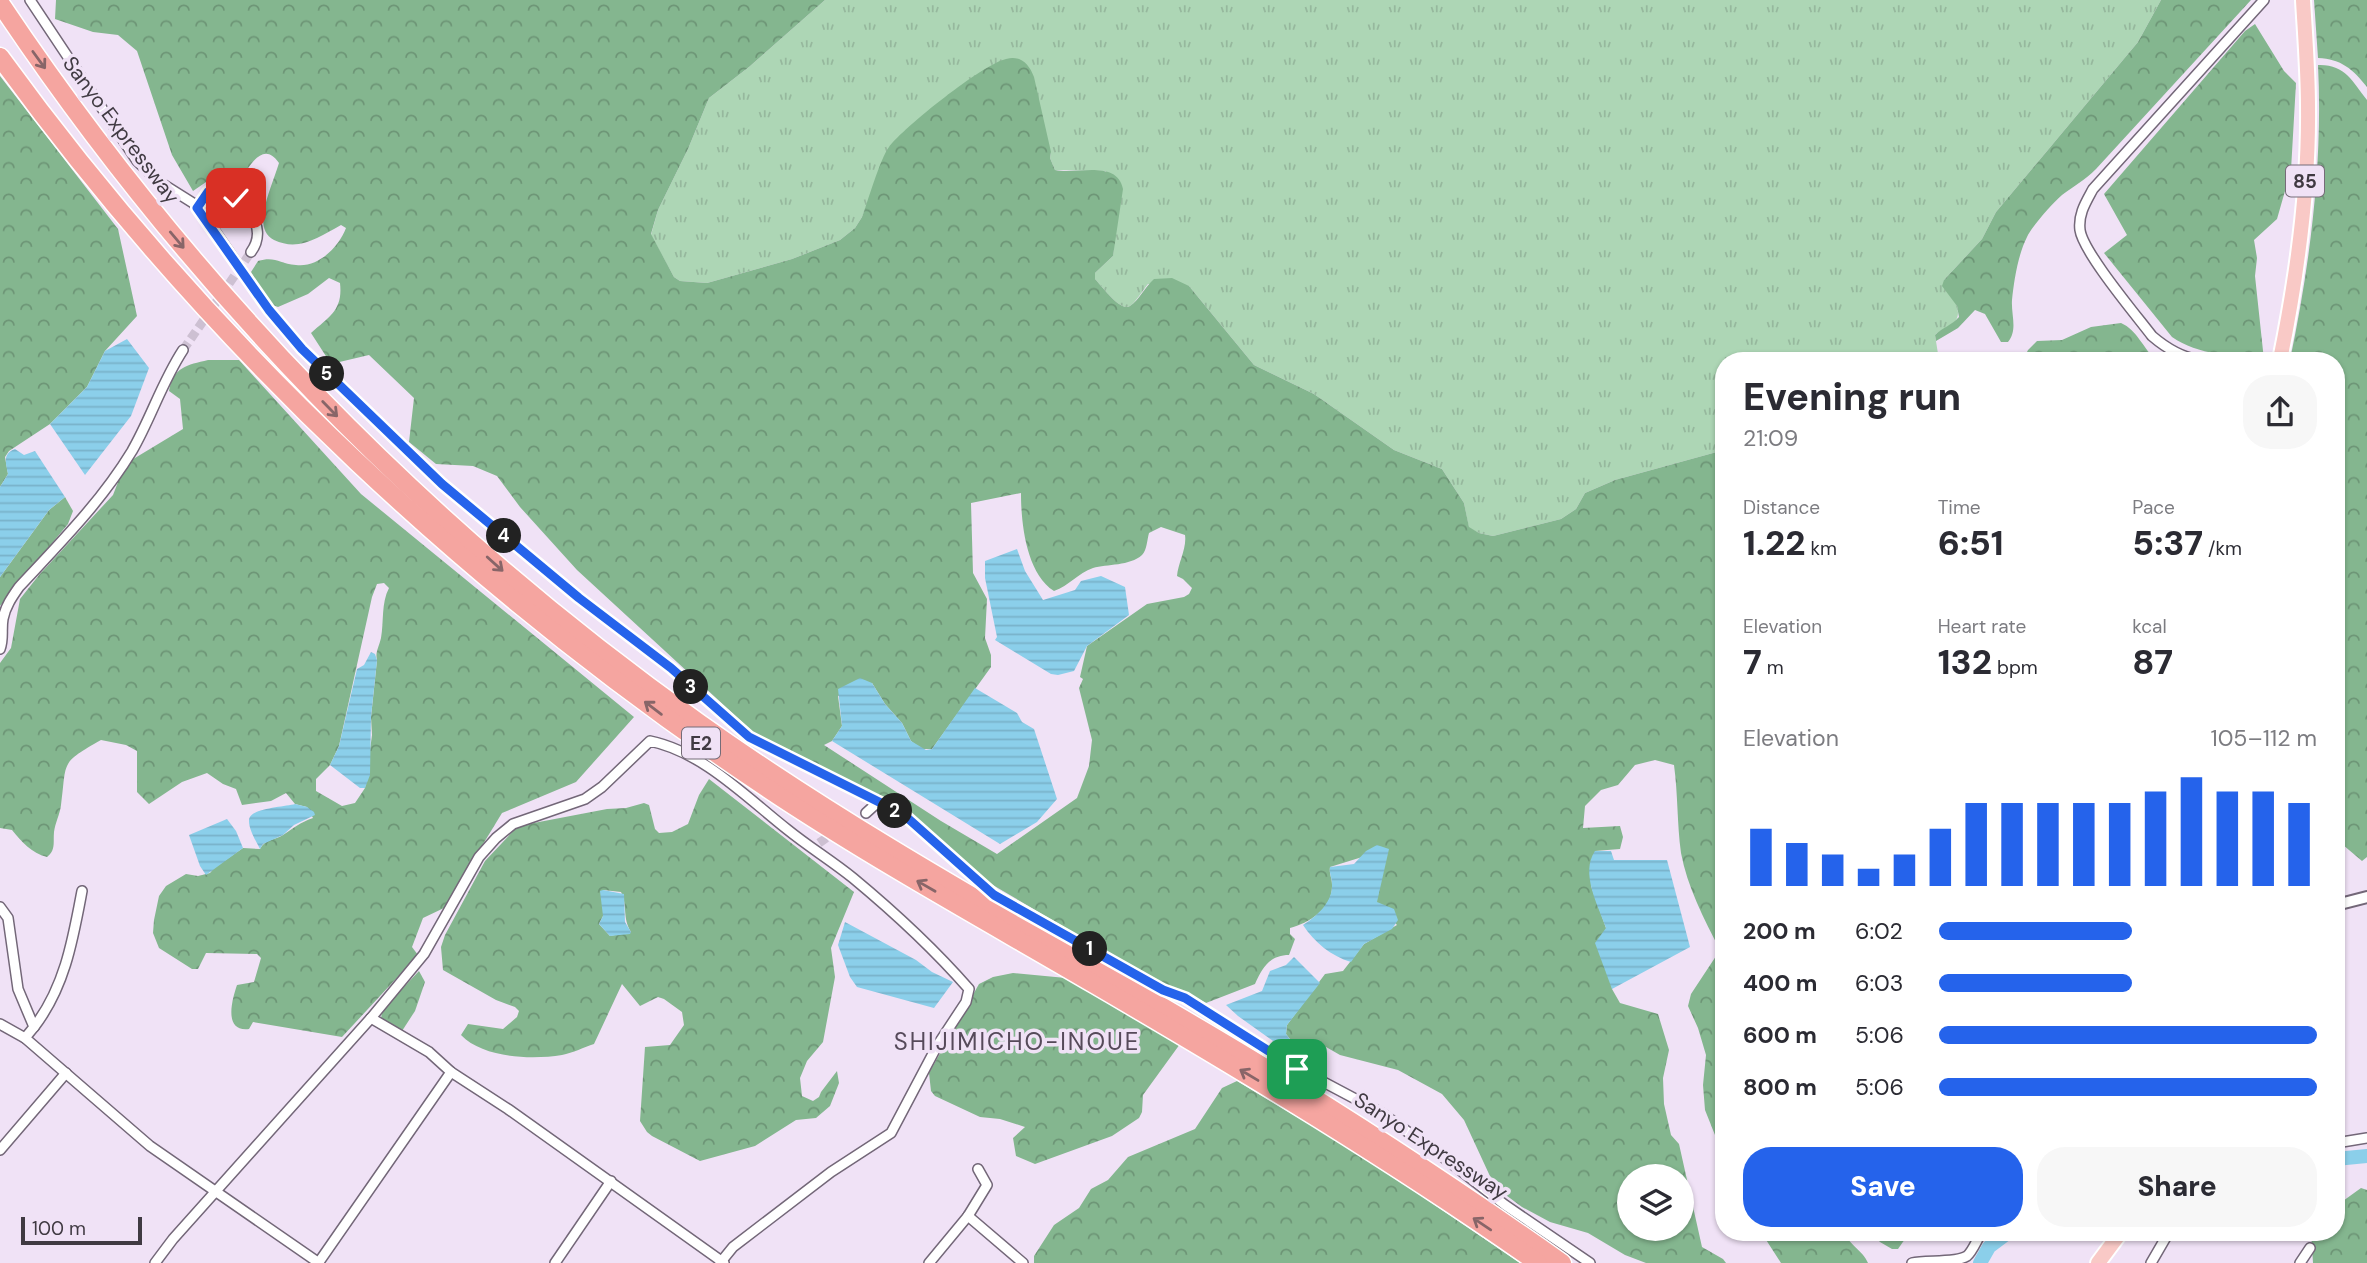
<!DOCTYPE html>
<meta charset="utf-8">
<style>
:root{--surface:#fff;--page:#f7f7f7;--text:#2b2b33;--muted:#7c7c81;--accent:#2563eb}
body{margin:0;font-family:"DM Sans",sans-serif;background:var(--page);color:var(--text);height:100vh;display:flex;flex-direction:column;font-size:26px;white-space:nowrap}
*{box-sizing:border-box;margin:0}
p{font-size:23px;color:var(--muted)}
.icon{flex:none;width:38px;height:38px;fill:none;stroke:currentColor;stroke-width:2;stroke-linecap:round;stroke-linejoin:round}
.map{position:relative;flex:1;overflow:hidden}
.drawer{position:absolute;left:1715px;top:352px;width:630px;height:889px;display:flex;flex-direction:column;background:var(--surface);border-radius:28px;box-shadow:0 2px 5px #0004}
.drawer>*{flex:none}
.tools{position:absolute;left:1617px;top:1164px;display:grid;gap:14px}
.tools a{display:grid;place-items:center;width:77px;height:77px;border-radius:50%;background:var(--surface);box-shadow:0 2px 5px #0004;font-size:35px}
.scale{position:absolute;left:21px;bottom:18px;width:121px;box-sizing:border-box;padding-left:7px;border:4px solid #403a42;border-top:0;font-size:19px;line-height:24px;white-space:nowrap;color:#403a42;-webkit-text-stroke:5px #f0e2f6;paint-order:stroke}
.pin{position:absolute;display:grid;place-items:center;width:60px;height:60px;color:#fff;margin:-30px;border-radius:14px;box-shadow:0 4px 10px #0006}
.km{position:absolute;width:35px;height:35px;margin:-18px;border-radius:50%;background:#222;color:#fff;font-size:19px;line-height:35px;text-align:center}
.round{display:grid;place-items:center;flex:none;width:74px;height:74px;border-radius:28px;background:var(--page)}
.overview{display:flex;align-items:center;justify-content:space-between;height:119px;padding:0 28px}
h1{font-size:38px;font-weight:800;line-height:52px}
.metrics{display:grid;grid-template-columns:repeat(3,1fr);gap:10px;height:119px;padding:7px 28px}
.metrics div{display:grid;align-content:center}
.metrics b{font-size:35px;font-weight:800}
.metrics small{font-size:19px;font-weight:400}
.metrics p{font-size:19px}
.chart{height:196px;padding:14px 28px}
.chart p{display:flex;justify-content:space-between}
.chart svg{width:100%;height:126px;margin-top:7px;stroke:var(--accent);stroke-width:6}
.action{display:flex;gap:14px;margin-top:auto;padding:14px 28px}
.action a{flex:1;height:80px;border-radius:28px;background:var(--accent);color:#fff;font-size:28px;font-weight:800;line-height:80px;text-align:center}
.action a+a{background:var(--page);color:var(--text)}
ul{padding:0 28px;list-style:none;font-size:23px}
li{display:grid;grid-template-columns:112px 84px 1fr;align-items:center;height:52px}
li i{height:18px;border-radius:9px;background:var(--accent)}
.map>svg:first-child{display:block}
.grass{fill:url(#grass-tufts)}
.forest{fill:url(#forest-crowns);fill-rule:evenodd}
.water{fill:url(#water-rules)}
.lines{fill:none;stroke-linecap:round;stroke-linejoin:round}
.river{stroke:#8bcfea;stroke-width:14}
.minor-tunnel{stroke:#cdc0d2;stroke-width:9;stroke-dasharray:9 4.5;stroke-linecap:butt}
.minor-casing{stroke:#736778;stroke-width:12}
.tertiary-casing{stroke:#736778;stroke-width:14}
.primary-casing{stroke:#fff;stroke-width:18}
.motorway-casing{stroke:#fff;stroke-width:21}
.minor{stroke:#fff;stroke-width:9}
.tertiary{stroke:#fff;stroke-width:10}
.primary{stroke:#f9c9c6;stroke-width:14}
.motorway{stroke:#f5a5a0;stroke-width:18}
.oneway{stroke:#886568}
.route-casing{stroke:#fff;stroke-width:14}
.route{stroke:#2563eb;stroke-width:9}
.labels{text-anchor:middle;stroke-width:7;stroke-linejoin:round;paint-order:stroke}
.shield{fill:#f0e2f6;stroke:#756c78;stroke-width:2}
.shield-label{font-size:19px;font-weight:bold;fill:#403a42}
.street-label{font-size:21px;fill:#403a42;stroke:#f0e2f6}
.quarter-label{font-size:24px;letter-spacing:2px;fill:#564a5a;stroke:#f0e2f6}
</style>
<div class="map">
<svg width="2367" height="1263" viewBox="0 0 2367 1263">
<defs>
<pattern id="grass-tufts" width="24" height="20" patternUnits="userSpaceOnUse" patternTransform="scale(1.75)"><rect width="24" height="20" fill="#add6b5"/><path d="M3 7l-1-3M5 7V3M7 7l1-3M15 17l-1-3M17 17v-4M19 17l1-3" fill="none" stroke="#96b89d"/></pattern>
<pattern id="forest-crowns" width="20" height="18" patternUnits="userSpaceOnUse" patternTransform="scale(1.75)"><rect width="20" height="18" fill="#84b68f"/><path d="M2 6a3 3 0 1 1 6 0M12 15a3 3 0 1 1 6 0" fill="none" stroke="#6d9576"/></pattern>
<pattern id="water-rules" width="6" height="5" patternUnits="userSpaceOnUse" patternTransform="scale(1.75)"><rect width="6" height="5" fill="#8bcfea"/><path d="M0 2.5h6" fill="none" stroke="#79b2ca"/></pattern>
</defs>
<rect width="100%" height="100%" fill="#f0e2f6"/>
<path class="grass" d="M825,0H2161L2138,42L1996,212L1982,239L1944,280C1951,295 1968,314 1950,326C1944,330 1940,330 1935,335L1939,360H1724V450L1615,480L1585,493L1576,509L1561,519L1493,536L1479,533L1469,528L1464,503L1442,469L1394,450L1314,394L1254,365L1189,286L1148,284C1143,290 1136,302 1130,306C1120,312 1102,286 1095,279V273L1113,256L1115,234L1106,171L1055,170L1050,158L1051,152L889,148L862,217L855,228L840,240L792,259L707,283L680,281L674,277L651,235L658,210L688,149L709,98L749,67Z"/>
<g class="forest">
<path d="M56,0H825L749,67L709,98L688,149L658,210L651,234L674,277L680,281L707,283L792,259L840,240L855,228L862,217C868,201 880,159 889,147C904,127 983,64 1006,59C1021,55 1029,64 1034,77L1051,152L1050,158L1055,170C1076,175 1117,159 1123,189L1113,256L1095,273V279C1102,286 1120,312 1130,306C1139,300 1145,287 1154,279L1172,278L1189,286L1254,365L1314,394L1394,450L1442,469L1464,503L1469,527L1479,533L1493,536L1561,519L1576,509L1585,493L1615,480L1724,450V1177L1719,1166V1145L1705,1110L1703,1085L1706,1055L1698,1028L1688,1006L1691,994L1720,950C1704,919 1687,886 1681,853C1677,824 1678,794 1674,765L1655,760L1635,765L1618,785L1601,790L1585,806L1583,828L1620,826L1623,837L1620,849L1595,851L1591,886L1606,928L1612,989L1620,1003L1658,1014L1669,1050L1663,1078L1664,1104L1671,1135L1679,1144L1702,1247L1723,1259L1726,1263H1646L1625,1255L1588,1233L1550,1222L1522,1207L1495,1187L1464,1120L1442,1094L1398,1070L1340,1055L1326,1047L1317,1046L1314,1048L1313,1065L1298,1061L1297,1048L1286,1034L1287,1025L1325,974L1343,971L1364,944L1397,925L1376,902L1388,849L1330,867C1329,875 1332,877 1332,885C1333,908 1309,923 1290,928V934L1295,939L1289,955C1270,955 1262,968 1255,984L1206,1003L1178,989L1168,988L991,884L901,806L753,732L577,570L520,507L497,476L473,466L436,464L409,442L414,398L369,355L331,364L311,333C330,316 343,310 340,283L329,278L308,294L278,307L270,304L251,272L258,261C276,256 279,264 296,265C318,268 339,247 346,228L341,225C319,237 299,252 274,240C263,234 262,223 264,211C267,195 274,179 279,163C263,139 249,167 239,182L209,180L193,191L172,155L137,51L118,35L93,32L55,19ZM1021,493C1021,523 1026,573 1054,591C1069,586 1078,573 1093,568C1107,564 1130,566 1142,555C1147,550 1147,540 1149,533L1161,527L1185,535C1187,548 1178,563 1177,576L1183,579L1192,588L1189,594L1184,597L1147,604L1087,646L1080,677L1083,679L1079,688L1092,740L1089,766L1077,798L997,854L941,821L824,745L832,741L842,726L838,696L872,683L885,704L902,723L911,741L921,749H932L991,667V655L985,638L987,599L973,573L971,503ZM1629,1176H1682V1228H1629Z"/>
<path d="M2161,0H2251L2096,169C2085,180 2074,186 2062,195C2053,203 2032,226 2027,237C2018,255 2014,280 2012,300C2011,315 2018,330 2008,342H2001L1985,314L1975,310L1958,328L1936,341L1935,335C1942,328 1952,325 1959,317L1957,306L1942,286L1944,280L1982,239L1996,212L2138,42Z"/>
<path d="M2314,0H2367V87C2353,69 2341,59 2318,58Z"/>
<path d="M2255,24L2284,71L2296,83L2291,170L2277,219L2254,240L2257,258L2255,276L2264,360C2234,356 2198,355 2172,337L2104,253L2127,235L2104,194L2245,31Z"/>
<path d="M2318,65C2345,64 2352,81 2367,100V857L2362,861L2336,839V360H2290C2310,264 2323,164 2318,65Z"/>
<path d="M0,76L118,229L137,316L105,351L87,387L50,424L9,451L5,457L8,474L0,487Z"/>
<path d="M2121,323C2137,330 2143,348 2156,360H2023L2028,350L2037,341L2062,340L2091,327Z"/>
<path d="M208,360H239L361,494L634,717L576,782L502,813L444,908L423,918L412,947L418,955L342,1037L253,1022L249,1029C223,1032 232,1000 237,985L254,982L261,958L257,954L206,953L198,969H192L159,948L153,933L154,920L159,896L166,886L186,874L198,876L210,873L214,868L243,848L260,849C265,839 275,840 283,835C295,827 299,823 313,818L307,807L295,804L286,793L271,801L242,805L236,789L223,784L207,773L182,782L149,804L137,792V751L126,745L101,740C59,764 67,761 61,805C60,814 55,823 54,832C53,842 56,850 47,857C31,853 22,842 12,830L0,828V663L11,648L20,599L39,575L113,495L125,464L183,429L180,399L169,391C173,367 187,365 208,360ZM384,583L389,588C381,603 384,622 381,638C379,647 375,652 377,660L371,717L372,735L365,788L355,803L342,806L316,791V779L330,765L339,746L372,597L377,584Z"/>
<path d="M65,497L73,511L68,524L0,606V577L49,510Z"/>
<path d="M709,779L854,892L831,948L835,977L823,1042L807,1061L800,1078L802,1096L813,1101L819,1097L821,1092L837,1071L839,1083L830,1106L816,1118L796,1120L755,1146L700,1161L652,1136L647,1132L640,1121L645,1047L670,1045L684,1025L682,1012L664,999L658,997L640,1006L622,984L594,1044C584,1047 573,1053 562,1055C531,1060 483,1058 461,1035L468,1024L503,1029L517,1017L519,1011L515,1007L496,1000L443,970L441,947L445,935L485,861L518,826L607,809L626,808L644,803L649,805L655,829L659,833L672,832L688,824L699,795ZM603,890L621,892C628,906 622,917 631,932L610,936L599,924L603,916Z"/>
<path d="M419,971L425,982L415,1011L402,1031L381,1020L382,1010Z"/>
<path d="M1013,973L1066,978L1180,1044L1143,1095L1142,1112L1139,1118L1112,1136L1035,1164L1016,1156L1013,1138L1025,1127L1000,1119L980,1117L935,1096L931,1091L929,1073L979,984L993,977Z"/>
<path d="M1237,1081L1364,1157L1520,1263H1034V1256L1054,1225L1079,1208L1091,1189L1108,1180L1128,1157L1195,1129L1222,1088Z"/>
<path d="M2361,1188L2367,1190V1263H2313L2311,1232H2336V1206Z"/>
<path d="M1761,1232H1845C1848,1245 1863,1250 1868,1263H1781Z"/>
<path d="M1870,1232H1905V1239L1898,1249H1892L1880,1242Z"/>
</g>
<g class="water">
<path d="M127,339L149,368L131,416L85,475L50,424L87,387L105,351Z"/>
<path d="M15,449L24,455L35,451L65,497L49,510L0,577V487L8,474C6,463 2,454 15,449Z"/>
<path d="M1017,549L1025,571L1043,600L1075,590L1081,581L1101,576L1125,587L1129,615L1087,646L1074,671L1058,675L1051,674L995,640L997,637L985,578V561Z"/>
<path d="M371,652L375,654L377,660L371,717L370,775L365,788H360L330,765L339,746L357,669L364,665Z"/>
<path d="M860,678L872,683L885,704L902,723L911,741L926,750L932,749L975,688L1017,713L1022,722L1034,729L1057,799L1037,822L1000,844L832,741L842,726L838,689Z"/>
<path d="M295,804L307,807L314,812L315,815L294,825L283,835L263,844L260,849C256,841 249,830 249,821C248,808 284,807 295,804Z"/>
<path d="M227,819L236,831L243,848L206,875L200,866L189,835Z"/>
<path d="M1377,845L1389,849L1377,902L1394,909L1398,920L1392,929L1364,944L1351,962C1331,956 1314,942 1303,925C1317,916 1333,902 1332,884C1332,877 1329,874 1330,867L1354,864L1366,851Z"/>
<path d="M1595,851H1611L1614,860H1667L1690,947L1612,989L1595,943L1606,928C1598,905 1580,873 1595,851Z"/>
<path d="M603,890L624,894L625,922L631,932L630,934L610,936L599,924L603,916L600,891Z"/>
<path d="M845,922L916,960L932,972L953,982L934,1008L857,987L850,977L838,945Z"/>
<path d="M1294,957L1320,983L1287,1025L1286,1034L1292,1042L1287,1051L1238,1016L1226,1005L1262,991L1270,971L1286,965Z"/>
</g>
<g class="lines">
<g class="river">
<path d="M2336,1159L2367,1156"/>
<path d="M1980,1263L1989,1247L2009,1232"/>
</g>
<g class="minor-tunnel">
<path d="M183,350L251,252"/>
<path d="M819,843L835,832"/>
</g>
<defs>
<g id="minor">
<path d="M30,0L137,161L158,181L193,203L201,211L269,310L302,349L442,484L579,598L671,668L749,737L903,814L994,895L1163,990L1185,998L1297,1068L1380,1112L1447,1160L1505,1205L1590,1263"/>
<path d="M197,208L208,192L215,187C240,195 271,225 251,252"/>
<path d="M2199,360C2180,357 2166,348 2152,336C2136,315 2083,252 2080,230C2078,214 2086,202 2093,189L2264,0"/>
<path d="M0,649C4,639 1,630 3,619C5,607 12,597 19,587C60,543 101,502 132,451C151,418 162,382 183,350"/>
<path d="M866,813L877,803"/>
<path d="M0,907L8,918L18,989L34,1027L25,1038"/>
<path d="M371,1018L429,1052L451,1072L508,1109L724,1263"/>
<path d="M0,1024L25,1038L150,1146L319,1263"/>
<path d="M34,1027C65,987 73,939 82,891"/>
<path d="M2336,1143L2367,1138"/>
<path d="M0,1150L66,1073"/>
<path d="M968,1216L1023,1263"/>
<path d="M319,1262L451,1072"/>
<path d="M155,1263L173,1239L371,1018L424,954L479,857L496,838L513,824L585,799L602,787L650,741C703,752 746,797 788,830C809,847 832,861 853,878C894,912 934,949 969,989L966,1002L937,1046L891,1133L831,1172L733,1247L720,1263"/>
<path d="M555,1263L611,1181"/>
<path d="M929,1263L968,1216L987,1185L978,1169"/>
<path d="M1912,1263C1926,1260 1957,1263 1967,1256C1973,1251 1977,1239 1982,1232"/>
<path d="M2151,1263L2169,1232"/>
<path d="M2300,1263L2310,1248"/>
</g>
<path id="tertiary" d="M2336,905L2367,897"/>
<g id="primary">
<path d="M2280,360C2297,277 2309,192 2308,107C2308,71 2305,35 2303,0"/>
<path d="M2098,1263L2121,1232"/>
</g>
<g id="motorway">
<path d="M0,3C187,283 424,528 699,723C862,839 1039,934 1212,1036C1332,1107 1448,1183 1562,1263"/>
<path d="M0,57C211,348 480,598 779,796C881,863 988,922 1094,984C1245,1072 1394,1162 1538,1263"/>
</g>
</defs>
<use href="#minor" class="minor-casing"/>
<use href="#tertiary" class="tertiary-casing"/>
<use href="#primary" class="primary-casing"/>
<use href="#motorway" class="motorway-casing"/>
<use href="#minor" class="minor"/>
<use href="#tertiary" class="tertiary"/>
<use href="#primary" class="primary"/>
<use href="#motorway" class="motorway"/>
</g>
<defs><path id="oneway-shaft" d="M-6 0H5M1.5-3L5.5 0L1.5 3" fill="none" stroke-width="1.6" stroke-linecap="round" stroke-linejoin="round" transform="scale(1.75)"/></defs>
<g class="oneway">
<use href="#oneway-shaft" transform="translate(39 60) rotate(54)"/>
<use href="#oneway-shaft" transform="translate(177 240) rotate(50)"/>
<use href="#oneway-shaft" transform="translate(330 409) rotate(46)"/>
<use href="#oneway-shaft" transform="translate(495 564) rotate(42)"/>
<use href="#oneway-shaft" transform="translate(653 708) rotate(-143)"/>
<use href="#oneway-shaft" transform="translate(926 886) rotate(-150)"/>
<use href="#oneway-shaft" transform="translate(1249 1075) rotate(-149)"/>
<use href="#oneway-shaft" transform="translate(1482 1224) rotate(-146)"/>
</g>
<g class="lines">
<defs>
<path id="route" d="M236,198L228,191L215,187L208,192L197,208L269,310L302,349L442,484L579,598L671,668L749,737L903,814L994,895L1163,990L1185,998L1297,1069"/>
</defs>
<use href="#route" class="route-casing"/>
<use href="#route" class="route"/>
</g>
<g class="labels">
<g class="shield">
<rect x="2286" y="165.5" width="38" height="31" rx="5"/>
<rect x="682" y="727.5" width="38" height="31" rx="5"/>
</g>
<g class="shield-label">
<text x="2305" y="188">85</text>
<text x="701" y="750">E2</text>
</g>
<g class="street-label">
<text transform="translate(121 130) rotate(53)" y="7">Sanyo Expressway</text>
<text transform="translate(1431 1146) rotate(33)" y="7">Sanyo Expressway</text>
</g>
<g class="quarter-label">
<text x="1017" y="1050">SHIJIMICHO-INOUE</text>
</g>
</g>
</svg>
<div class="tools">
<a><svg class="icon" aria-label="layers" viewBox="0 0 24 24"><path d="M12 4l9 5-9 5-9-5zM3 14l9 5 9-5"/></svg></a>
</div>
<div class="scale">100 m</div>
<div class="pin" style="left:1297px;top:1069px;background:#1e9e55"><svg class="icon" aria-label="arrive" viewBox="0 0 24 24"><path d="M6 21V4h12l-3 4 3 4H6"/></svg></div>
<div class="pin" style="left:236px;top:198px;background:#d93025"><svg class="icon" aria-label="check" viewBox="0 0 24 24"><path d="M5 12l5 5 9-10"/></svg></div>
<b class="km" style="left:1090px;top:949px">1</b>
<b class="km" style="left:895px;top:811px">2</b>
<b class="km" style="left:691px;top:687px">3</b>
<b class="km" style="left:504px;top:536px">4</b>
<b class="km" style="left:327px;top:374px">5</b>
<section class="drawer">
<div class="overview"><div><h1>Evening run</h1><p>21:09</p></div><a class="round"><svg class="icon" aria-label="share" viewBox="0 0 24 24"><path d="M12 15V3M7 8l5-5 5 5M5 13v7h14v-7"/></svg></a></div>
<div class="metrics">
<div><p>Distance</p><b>1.22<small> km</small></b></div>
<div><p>Time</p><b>6:51</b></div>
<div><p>Pace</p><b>5:37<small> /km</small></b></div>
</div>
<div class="metrics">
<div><p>Elevation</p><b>7<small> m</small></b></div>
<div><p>Heart rate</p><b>132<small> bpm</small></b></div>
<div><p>kcal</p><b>87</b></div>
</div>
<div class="chart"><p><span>Elevation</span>105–112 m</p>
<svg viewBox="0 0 160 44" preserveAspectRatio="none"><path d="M5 44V24M15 44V29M25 44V33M35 44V38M45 44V33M55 44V24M65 44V15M75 44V15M85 44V15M95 44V15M105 44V15M115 44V11M125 44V6M135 44V11M145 44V11M155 44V15"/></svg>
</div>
<ul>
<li><b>200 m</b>6:02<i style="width:51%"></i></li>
<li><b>400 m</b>6:03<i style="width:51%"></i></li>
<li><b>600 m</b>5:06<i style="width:100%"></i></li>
<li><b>800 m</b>5:06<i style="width:100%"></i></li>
</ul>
<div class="action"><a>Save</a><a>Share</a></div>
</section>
</div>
